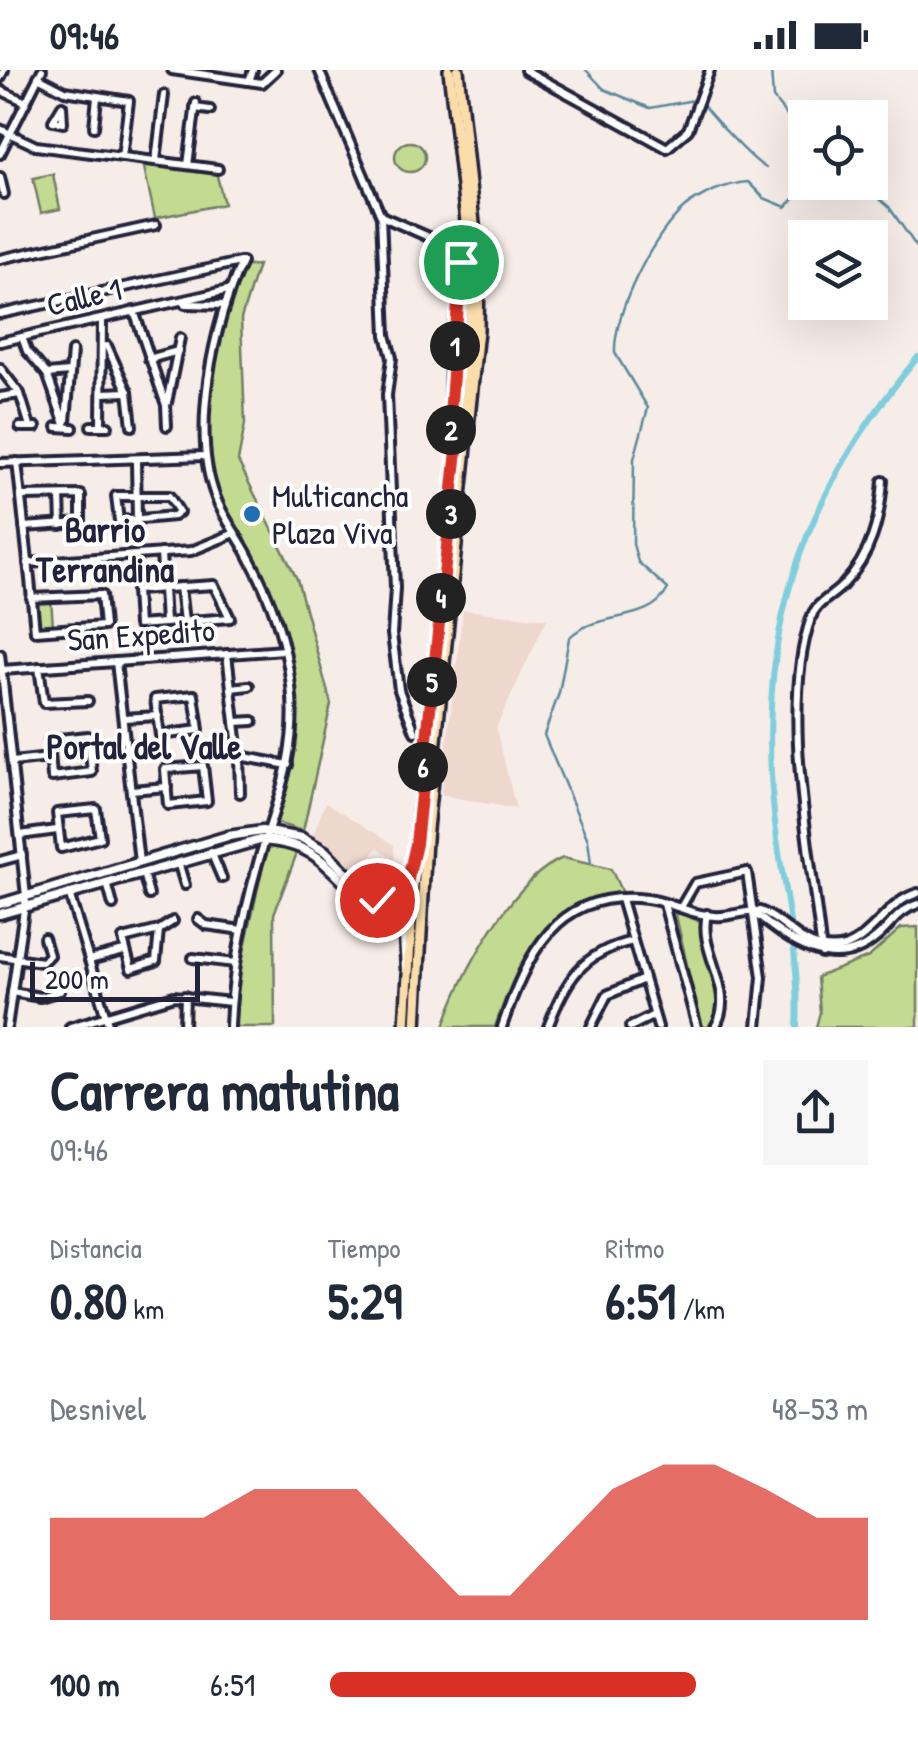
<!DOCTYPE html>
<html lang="es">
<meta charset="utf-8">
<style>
:root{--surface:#fff;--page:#f6f6f7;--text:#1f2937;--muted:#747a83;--accent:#d93025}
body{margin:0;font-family:"Patrick Hand",sans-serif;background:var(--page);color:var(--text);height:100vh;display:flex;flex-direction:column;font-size:38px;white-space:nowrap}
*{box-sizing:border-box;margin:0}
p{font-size:32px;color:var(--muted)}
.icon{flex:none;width:55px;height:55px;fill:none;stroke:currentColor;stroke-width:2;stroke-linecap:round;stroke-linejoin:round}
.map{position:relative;height:957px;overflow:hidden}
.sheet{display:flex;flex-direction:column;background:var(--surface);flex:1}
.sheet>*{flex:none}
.buttons{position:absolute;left:788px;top:30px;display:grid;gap:20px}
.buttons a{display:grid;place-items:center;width:100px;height:100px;border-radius:0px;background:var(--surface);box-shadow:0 10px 40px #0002;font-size:50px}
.scale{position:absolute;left:30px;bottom:25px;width:170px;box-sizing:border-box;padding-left:10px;border:5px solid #22223b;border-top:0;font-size:28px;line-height:35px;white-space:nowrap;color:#22223b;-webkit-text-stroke:8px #fff;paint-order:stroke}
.pin{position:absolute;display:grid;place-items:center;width:85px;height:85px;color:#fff;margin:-42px;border:5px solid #fff;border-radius:50%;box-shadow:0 2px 10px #0007}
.km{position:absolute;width:50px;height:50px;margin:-25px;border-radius:50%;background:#222;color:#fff;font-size:28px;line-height:50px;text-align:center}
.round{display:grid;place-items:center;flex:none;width:105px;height:105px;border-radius:0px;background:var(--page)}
.overview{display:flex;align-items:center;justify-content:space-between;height:170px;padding:0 50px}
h1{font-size:55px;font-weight:700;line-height:75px}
.figures{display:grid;grid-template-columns:repeat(3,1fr);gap:15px;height:170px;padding:10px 50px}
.figures div{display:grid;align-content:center}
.figures b{font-size:50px;font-weight:700}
.figures small{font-size:28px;font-weight:400}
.figures p{font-size:28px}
.chart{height:280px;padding:20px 50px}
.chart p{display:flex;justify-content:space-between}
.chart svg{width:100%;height:180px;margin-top:10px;fill:var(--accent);opacity:.7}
ul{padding:0 50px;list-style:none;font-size:32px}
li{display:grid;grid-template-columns:160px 120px 1fr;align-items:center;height:75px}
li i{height:25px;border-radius:12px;background:var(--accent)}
.status{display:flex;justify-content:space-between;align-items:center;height:70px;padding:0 50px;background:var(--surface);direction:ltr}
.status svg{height:28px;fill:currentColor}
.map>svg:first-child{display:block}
.built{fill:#eed7cd}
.green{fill:#c3db91;stroke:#727e66;stroke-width:2.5}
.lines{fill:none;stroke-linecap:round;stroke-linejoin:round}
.stream{stroke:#5a899c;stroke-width:2.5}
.canal{stroke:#7fcedd;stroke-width:6}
.street-casing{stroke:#22223b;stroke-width:14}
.secondary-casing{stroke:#22223b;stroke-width:15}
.primary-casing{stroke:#22223b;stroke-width:16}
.street{stroke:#fff;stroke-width:6}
.secondary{stroke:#fff;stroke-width:8}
.primary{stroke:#fbddab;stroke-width:9}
.route-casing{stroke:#fff;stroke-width:20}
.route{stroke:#d93025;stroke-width:12}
.poi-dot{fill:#1f6fb2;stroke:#fff;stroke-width:4}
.labels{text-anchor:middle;stroke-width:8;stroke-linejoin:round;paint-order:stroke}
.street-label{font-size:32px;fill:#22223b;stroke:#fff}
.poi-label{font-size:32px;fill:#22223b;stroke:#fff;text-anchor:start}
.neighbourhood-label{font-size:35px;font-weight:bold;fill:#22223b;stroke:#fff}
</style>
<div class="status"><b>09:46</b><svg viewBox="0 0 49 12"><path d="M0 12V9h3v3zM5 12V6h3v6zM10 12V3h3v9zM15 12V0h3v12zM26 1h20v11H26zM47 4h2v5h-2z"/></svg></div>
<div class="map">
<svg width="918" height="957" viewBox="0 0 918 957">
<rect width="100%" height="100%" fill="#f7ede8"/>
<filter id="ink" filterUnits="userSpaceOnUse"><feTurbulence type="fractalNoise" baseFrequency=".01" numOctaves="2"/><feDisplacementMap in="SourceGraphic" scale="20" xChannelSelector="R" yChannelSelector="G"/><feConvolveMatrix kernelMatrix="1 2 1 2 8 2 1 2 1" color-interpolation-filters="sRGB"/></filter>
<g filter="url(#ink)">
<g class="built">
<path d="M463,540L547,549L496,658L516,739L441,725Z"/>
<path d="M326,732L394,775V789L378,778L355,804L312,767Z"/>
</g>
<g class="green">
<circle cx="410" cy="87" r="15"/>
<path d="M143,93L216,102L224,134L155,148Z"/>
<path d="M53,104L60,139L41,143L33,108Z"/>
<path d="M258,195L241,249L245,354L238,391L297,509L331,634L303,761L276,753C310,666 301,579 257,496C240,464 220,435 211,399C199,349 223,245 242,197Z"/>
<path d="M51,529L53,556L38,557L36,530Z"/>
<path d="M268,772L298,780L274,844L275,957H234L240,900Z"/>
<path d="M563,788L611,799L623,825C545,830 517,892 495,957H444C459,907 514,807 563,788Z"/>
<path d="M675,841L701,852L719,927L712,957H701Z"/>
<path d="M918,857V957H816L820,942L817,907L869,887L901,858Z"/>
</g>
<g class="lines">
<g class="stream">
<path d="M586,0L604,19L650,38L694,30"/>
<path d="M771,0L773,28L805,69"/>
<path d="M703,35C713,48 754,92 766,98"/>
<path d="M860,112L889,137L918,179"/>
<path d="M591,794L588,770L544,665L559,623L569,568C595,540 649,556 668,519L638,492L633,474L634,389L648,338L615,283C613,243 654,163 684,138C701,124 726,114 748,112L764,128L786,137L811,112"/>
</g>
<path class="canal" d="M797,957C801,888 783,821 775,753C754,566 798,431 918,287"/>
<defs>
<g id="street">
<path d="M172,0L262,13L276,0"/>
<path d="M319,0L381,146L386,265L392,288L387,325L395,518L392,564L399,620L415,662"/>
<path d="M525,0L667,78L688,60L710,0"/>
<path d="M38,7L65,21L129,31L122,87"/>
<path d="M0,8L4,0"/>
<path d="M249,11L253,0"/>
<path d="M0,20L26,32"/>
<path d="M62,36L63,53L53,51Z"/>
<path d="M195,38L210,40"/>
<path d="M94,57L97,27"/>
<path d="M0,59L36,76L218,99"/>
<path d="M0,84L42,0"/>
<path d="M156,91L164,25"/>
<path d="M188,95L196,33"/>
<path d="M0,107L4,124"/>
<path d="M381,146L456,179L460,204"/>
<path d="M0,189L156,155"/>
<path d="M185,234L225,235"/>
<path d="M134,241L166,335L167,356"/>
<path d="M0,244L240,192"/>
<path d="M22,267L27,281L47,304L66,357"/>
<path d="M0,272L228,220"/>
<path d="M107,276L128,322L132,356"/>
<path d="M149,289L178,281"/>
<path d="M0,298L20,324L30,356"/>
<path d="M47,304L69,302"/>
<path d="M103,323L128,322"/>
<path d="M0,327L20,324"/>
<path d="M167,333L180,268"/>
<path d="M66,351L72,281"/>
<path d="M91,356H108"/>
<path d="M101,356L102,249"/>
<path d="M20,357H36"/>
<path d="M57,357L73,358"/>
<path d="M455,374C443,334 452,227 469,189"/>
<path d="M136,391L137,450"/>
<path d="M17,392L30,509L35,561L104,556L101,525L31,528"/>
<path d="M0,393L205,386"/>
<path d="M21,426L81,425V453L24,457"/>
<path d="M60,426L61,455"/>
<path d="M116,426H169L179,442L174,446L119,451Z"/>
<path d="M161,483L165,553"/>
<path d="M28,493L191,481L235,463"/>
<path d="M214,515L230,548L138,555L136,520Z"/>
<path d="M180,517L184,552"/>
<path d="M0,584L26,826L7,957"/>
<path d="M227,584L239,686L288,695"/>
<path d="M116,592L139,792"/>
<path d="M39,597L44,633L88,631"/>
<path d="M2,600L284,580"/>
<path d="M231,618L249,616"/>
<path d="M194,625L199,660L160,665L155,629Z"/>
<path d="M123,648L158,646"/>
<path d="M235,652L253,651"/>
<path d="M88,666L92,702L52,707L49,670Z"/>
<path d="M239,686L240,723"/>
<path d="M12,692L50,688"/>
<path d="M203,696L207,731L168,735L165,699Z"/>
<path d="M131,720L167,717"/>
<path d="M96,739L100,768L61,778L57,743Z"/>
<path d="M20,765L57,760"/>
<path d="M211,782L222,808"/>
<path d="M0,791L22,785"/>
<path d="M178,792L185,815"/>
<path d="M143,803L149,825"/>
<path d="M107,813L113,835"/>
<path d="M69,823L109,957"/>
<path d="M621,829L658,957"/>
<path d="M664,834L697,957"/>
<path d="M681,837L695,813L747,802L762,907L757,957"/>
<path d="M753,842C788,870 833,905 876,868C892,855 897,841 918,834"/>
<path d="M707,844C697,883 738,920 715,957"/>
<path d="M198,849L206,855L242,860"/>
<path d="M159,860L156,891L131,899L123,869L159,860L173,851"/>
<path d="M822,884C812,787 779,640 811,548C816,532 832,527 843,515C871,486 880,450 883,411"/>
<path d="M0,886L42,892L49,885L44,868"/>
<path d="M193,888L236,893"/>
<path d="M89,890L124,881"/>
<path d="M12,922L40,927L60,921"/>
<path d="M70,957L174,926L231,932"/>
<path d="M184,957L185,926"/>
<path d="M230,957C232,901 243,846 258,793C276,733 299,681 291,616C286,572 270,526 249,487C239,467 224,449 216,428C190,363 213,253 242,192"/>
<path d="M502,957C526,886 556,818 647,829C672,832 697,848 722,846C734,845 746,841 760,841C782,849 796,871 820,877C866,889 880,833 918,823"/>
<path d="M548,957C565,911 582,882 633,871"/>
<path d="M591,957L607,925L644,909"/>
<path d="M630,957L654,945"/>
</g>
<g id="secondary">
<path d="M0,834L228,766L262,761L302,768L325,781L361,818L410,842"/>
<path d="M0,844L260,770C281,771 301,775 318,788C348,810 371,856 416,840"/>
<path d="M406,899L402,835L413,780"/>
</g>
<g id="primary">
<path d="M405,957L416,764L471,249L470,188L449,0"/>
<path d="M416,957L426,769L478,260L479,201L458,0"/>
</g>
</defs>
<use href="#street" class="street-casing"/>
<use href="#secondary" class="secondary-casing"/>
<use href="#primary" class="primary-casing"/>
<use href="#street" class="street"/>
<use href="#secondary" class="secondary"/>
<use href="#primary" class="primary"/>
</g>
</g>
<g class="lines" filter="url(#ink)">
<defs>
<path id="route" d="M377,830L402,835L416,774L457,380L450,346L461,192"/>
</defs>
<use href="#route" class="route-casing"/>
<use href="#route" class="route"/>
</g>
<circle class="poi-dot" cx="252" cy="444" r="10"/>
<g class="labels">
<g class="street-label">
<text transform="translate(84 227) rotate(-13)" y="11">Calle 1</text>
<text transform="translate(141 565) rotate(-4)" y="11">San Expedito</text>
</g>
<g class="poi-label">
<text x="272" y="437">Multicancha<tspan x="272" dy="37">Plaza Viva</tspan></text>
</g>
<g class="neighbourhood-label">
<text x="105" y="472">Barrio<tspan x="105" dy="40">Terrandina</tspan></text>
<text x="144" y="689">Portal del Valle</text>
</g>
</g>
</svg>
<div class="buttons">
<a><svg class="icon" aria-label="locate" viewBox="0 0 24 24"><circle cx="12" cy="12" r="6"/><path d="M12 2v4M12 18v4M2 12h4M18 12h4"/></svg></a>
<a><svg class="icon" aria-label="layers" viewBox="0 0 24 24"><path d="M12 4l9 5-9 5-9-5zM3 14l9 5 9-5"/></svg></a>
</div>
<div class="scale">200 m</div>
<div class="pin" style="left:461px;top:192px;background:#1e9e55"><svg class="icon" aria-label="arrive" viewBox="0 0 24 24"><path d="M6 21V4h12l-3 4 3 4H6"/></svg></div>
<div class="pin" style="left:377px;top:830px;background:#d93025"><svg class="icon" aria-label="check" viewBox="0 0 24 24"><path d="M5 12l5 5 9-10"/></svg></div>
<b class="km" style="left:455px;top:276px">1</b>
<b class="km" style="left:451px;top:360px">2</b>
<b class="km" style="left:451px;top:444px">3</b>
<b class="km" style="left:441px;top:528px">4</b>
<b class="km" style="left:432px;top:612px">5</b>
<b class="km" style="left:423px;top:697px">6</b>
</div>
<section class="sheet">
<div class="overview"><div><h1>Carrera matutina</h1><p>09:46</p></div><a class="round"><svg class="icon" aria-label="share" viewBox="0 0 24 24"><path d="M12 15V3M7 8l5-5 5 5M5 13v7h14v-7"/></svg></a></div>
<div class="figures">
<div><p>Distancia</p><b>0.80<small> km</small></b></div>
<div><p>Tiempo</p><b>5:29</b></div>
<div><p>Ritmo</p><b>6:51<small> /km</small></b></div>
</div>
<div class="chart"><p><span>Desnivel</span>48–53 m</p>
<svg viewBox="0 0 160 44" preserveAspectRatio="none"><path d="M0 44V19L10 19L20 19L30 19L40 12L50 12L60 12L70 25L80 38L90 38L100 25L110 12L120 6L130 6L140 12L150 19L160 19V44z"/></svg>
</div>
<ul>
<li><b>100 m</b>6:51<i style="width:68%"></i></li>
</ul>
</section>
